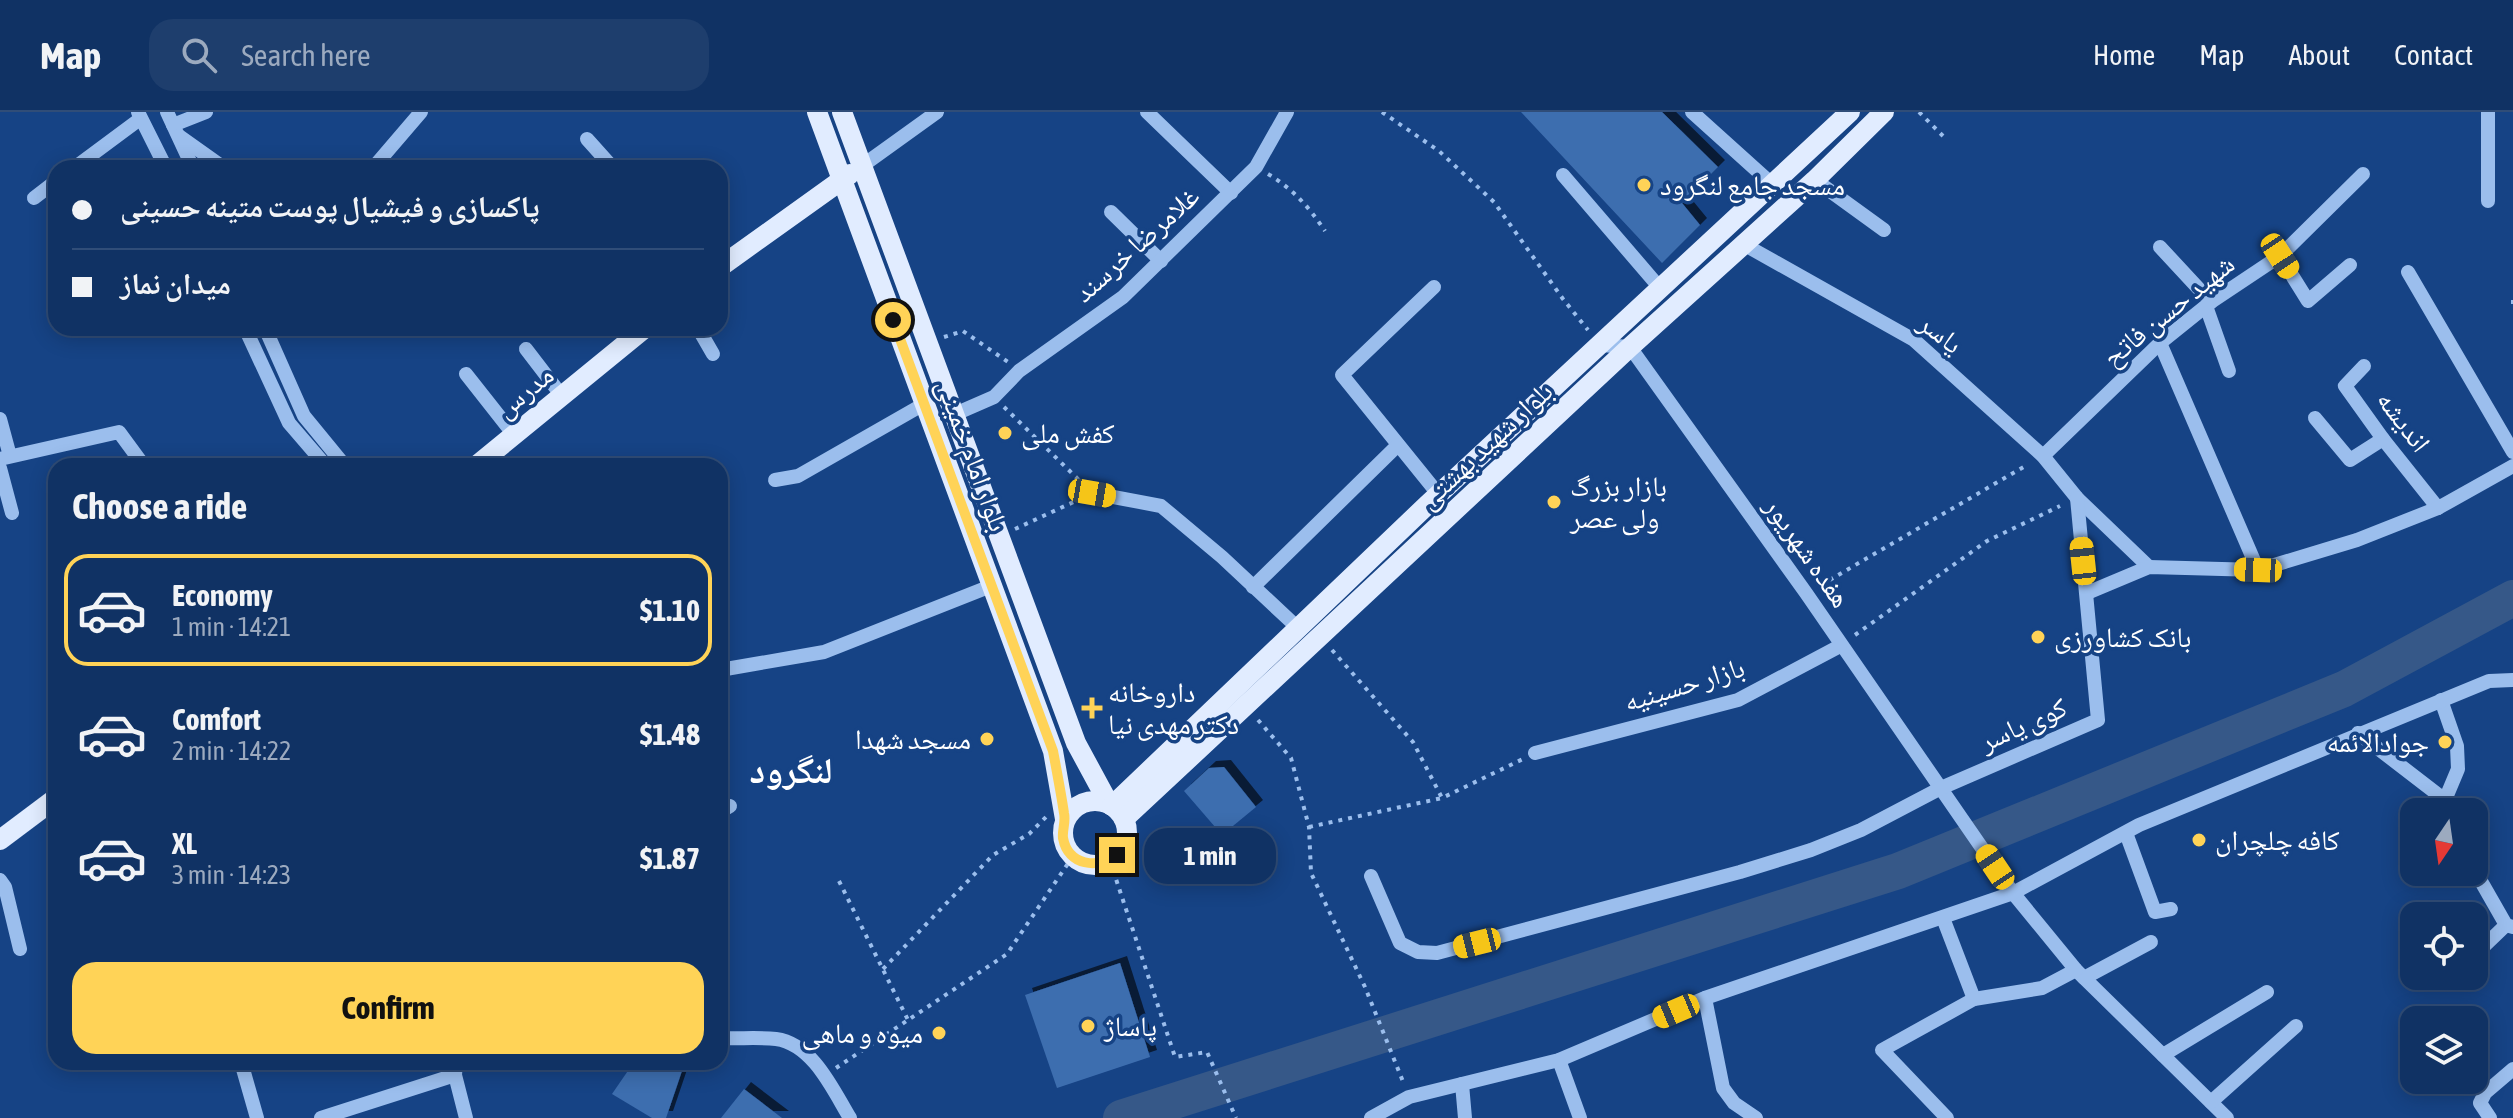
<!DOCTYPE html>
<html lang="en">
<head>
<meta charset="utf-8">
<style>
  :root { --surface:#103264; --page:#1e3e6d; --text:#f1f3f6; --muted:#9caabf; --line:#304d78; --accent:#ffd357 }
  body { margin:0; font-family:"Asap Condensed","Noto Naskh Arabic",sans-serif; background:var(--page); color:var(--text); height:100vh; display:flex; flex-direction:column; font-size:30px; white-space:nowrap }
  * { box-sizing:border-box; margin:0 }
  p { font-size:26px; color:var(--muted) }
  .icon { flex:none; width:44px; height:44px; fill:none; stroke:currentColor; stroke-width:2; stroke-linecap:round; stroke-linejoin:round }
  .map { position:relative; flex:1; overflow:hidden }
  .panel { position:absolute; left:48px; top:346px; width:680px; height:612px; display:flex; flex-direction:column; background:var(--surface); border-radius:24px; box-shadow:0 4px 20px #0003,0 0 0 2px var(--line) }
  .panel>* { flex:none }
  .banner { position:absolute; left:48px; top:48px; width:680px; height:176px; border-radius:24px; box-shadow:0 4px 20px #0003,0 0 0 2px var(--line); display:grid; align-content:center; height:176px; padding:0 24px; background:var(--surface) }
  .needle { width:52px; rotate:193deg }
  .buttons { position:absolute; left:2400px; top:686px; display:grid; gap:16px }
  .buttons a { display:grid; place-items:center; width:88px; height:88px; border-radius:16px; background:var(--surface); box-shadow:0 4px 20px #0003,0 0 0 2px var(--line); font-size:40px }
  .end { position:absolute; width:36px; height:36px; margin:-18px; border:10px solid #ffd357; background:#111; box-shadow:0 0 0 4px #111 }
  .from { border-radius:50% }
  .bubble { position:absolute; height:56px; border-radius:24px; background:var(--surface); box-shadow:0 4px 20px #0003,0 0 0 2px var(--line); font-size:26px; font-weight:700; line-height:56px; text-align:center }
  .car { position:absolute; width:24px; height:48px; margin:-24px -12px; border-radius:10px; box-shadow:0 0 6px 2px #0007; background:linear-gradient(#f5c518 24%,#345 0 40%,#f5c518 0 76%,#345 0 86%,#f5c518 0) }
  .banner b { display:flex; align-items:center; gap:28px; height:76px; font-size:30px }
  .banner b+b { border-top:2px solid var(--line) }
  .banner i { width:20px; height:20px; background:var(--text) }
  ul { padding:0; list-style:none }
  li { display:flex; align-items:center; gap:24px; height:112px; margin:0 16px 12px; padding:0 8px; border:4px solid transparent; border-radius:24px }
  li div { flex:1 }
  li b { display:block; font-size:30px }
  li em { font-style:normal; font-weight:700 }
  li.on { border-color:var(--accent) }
  li>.icon { width:72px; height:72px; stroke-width:1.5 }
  h2 { padding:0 24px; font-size:36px; line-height:96px }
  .primary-button { display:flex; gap:16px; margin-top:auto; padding:16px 24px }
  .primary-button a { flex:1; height:92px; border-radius:24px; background:var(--accent); color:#111; font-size:32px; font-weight:700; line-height:92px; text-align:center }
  header { display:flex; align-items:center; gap:48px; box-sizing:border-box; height:112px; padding:0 40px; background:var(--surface); border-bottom:2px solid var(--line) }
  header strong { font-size:38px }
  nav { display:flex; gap:44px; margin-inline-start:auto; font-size:28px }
  .search { width:560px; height:72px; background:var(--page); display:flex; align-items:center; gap:20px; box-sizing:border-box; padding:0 28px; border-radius:24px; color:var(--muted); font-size:30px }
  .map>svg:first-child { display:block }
</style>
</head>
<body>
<header>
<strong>Map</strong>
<div class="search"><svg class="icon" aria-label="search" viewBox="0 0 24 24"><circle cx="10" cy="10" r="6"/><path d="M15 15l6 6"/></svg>Search here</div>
<nav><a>Home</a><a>Map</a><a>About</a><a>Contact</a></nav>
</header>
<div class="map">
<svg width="2513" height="1006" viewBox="0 0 2513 1006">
  <defs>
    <filter id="shadow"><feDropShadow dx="7" dy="-7" stdDeviation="0" flood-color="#0009"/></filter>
  </defs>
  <rect width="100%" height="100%" fill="#164385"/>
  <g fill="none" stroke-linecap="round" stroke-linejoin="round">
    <polyline stroke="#365888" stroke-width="36" points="1121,1006 1898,759 2344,577 2513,486"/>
  </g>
  <g fill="#3e6eaf" filter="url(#shadow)">
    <polygon points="1521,0 1662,0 1718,55 1682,91 1700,113 1662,151"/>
    <polygon points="1224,655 1256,695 1222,723 1184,679 1209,656"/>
    <polygon points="1120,851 1150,945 1057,976 1025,883"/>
    <polygon points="634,950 685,950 666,1006 652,1006 612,982"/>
    <polygon points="744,977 782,1006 721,1006"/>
  </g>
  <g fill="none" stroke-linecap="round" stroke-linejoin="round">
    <g stroke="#9bbeed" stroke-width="4" stroke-dasharray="4 6" stroke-linecap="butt">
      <polyline points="1382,0 1439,39 1494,90 1563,187 1588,218"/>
      <polyline points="1919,0 1943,24"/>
      <path d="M1268,62C1293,77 1309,95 1325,119"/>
      <polyline points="2513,188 2513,194"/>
      <polyline points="944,225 963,219 1008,250"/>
      <polyline points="1004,295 1081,370"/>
      <polyline points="1015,417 1080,387"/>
      <polyline points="1821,473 2027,353"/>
      <polyline points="1855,523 1987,429 2060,394"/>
      <polyline points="1332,538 1413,630 1442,686 1523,647"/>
      <polyline points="1258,608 1291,646 1309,715 1311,761 1365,875 1404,972"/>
      <polyline points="1309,715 1442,686"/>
      <polyline points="1110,749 1175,945 1207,940 1236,1006"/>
      <polyline points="839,769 908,908"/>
      <polyline points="883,857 993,743 1029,722 1046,705"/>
      <polyline points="836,956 1007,842 1073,744"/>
    </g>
    <g stroke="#9bbeed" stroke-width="14">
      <polyline points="138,0 166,56"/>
      <polyline points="167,0 193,56"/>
      <polyline points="1147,0 1231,81"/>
      <polyline points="1692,0 1773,73"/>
      <polyline points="173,13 206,0"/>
      <polyline points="179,24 224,56"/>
      <polyline points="587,27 613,56"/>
      <polyline points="862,54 937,0"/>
      <polyline points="74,56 140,7"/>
      <polyline points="373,56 421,0"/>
      <polyline points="1563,63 1660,176"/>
      <polyline points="1815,68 1884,118"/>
      <polyline points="34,86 56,69"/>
      <polyline points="2488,89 2488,0"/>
      <polyline points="1111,100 1161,149"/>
      <polyline points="1745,133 1914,228 2043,344 2077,386 2149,455"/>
      <polyline points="2160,135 2211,190"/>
      <polyline points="2280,144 2308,189 2350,153"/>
      <polyline points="2408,160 2513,340"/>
      <polyline points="1434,175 1342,263 1439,383"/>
      <polyline points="2206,194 2229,259"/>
      <polyline points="245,216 289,311 326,354"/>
      <polyline points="265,216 304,304 345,354"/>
      <polyline points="698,216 713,242"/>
      <polyline points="2160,231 2258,458"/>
      <polyline points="1600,233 1630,235 1806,481 2013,781 2076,858 2227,1006"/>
      <polyline points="526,237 562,284"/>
      <polyline points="2364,254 2345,274 2383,327 2438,396"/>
      <polyline points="466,262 514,323"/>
      <polyline points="955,302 994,285 1019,259 1123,185 1256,55 1287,0"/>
      <polyline points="2315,306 2350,348 2383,327"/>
      <polyline points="0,307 10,344"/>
      <polyline points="2043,344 2160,231 2211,190 2280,144 2363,62"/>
      <polyline points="0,347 119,320 144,354"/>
      <polyline points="0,356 12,401"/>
      <polyline points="775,368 798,364 924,292"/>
      <polyline points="1092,381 1161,394 1222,445 1298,516"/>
      <polyline points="1253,475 1398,333"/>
      <polyline points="2087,481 2149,455 2258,458 2357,428 2438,396 2513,354"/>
      <polyline points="720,558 824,540 991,474"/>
      <polyline points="2441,588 2457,634 2458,657 2445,688"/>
      <polyline points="2358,621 2445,688 2450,700"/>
      <polyline points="1535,641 1738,588 1840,534"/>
      <polyline points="720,700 730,694"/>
      <polyline points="2126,721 2155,800 2171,797"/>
      <polyline points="2474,757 2506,813 2513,815"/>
      <polyline points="1371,764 1400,831 1418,840 1437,841 1740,760 1811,738 1861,718 1941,676 2098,608 2077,386"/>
      <polyline points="0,768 5,775 20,837"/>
      <polyline points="1943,806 1974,887"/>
      <polyline points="2481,837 2506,813"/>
      <polyline points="2084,866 2151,830"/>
      <polyline points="1705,886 1723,976 1734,991 1756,1006"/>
      <path d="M720,926C738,927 758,925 776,927C813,932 833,978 850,1006"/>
      <polyline points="2163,943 2267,880"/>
      <polyline points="1559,948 1580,1006"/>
      <polyline points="241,950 257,1006"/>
      <polyline points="456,950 455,963 466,1006"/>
      <polyline points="1462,972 1465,1006"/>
      <polyline points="2211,990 2296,914"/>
      <polyline points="321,1006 455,963"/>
      <polyline points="1371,1006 1409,985 1559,948 1705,886 2013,781 2139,713 2489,569 2513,568"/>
      <polyline points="1947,1006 1882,938 1974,887 2042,876 2076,858"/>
      <polyline points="2490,1006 2480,991 2485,981 2513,957"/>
    </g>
    <g stroke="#e1ecff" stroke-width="20">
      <polyline points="817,0 1053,639 1065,707"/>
      <polyline points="842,0 1076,631 1109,692"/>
      <polyline points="720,155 850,62"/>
      <polyline points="476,354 645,216"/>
      <circle cx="1095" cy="721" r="32"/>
      <polyline points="1112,694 1426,394 1850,0"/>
      <polyline points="1124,707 1630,235 1815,68 1884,0"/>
      <polyline points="0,728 56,686"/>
    </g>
  </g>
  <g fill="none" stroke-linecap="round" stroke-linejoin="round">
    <path stroke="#ffd357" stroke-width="10" d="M893,208L1053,639C1057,660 1061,681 1064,701C1066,710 1062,718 1063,726C1068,754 1098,757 1117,743"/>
  </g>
  <g fill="#ffd357" stroke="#164385" stroke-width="3">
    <circle cx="1644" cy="73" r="8"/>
    <circle cx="1005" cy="321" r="8"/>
    <circle cx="1554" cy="390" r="8"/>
    <circle cx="2038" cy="525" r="8"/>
    <path d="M1088 584h8v8h8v8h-8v8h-8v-8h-8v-8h8z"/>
    <circle cx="987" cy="627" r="8"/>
    <circle cx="2445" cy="630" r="8"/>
    <circle cx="2199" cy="728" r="8"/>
    <circle cx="1088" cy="914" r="8"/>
    <circle cx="939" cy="921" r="8"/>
  </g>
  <g text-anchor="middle" stroke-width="7" stroke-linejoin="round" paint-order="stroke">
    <g font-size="28" fill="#fff" stroke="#164385" text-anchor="start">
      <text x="1660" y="83">مسجد جامع لنگرود</text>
      <text x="1021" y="331">کفش ملی</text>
      <text x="1570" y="384">بازار بزرگ<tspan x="1570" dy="32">ولی عصر</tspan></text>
      <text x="2054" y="535">بانک کشاورزی</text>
      <text x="1108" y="590">داروخانه<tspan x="1108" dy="32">دکتر مهدی نیا</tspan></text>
      <text x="971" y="637" text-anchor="end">مسجد شهدا</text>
      <text x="2429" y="640" text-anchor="end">جوادالائمه</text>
      <text x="2215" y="738">کافه چلچران</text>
      <text x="1104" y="924">پاساژ</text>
      <text x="923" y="931" text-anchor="end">میوه و ماهی</text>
    </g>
    <g font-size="28" fill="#fff" stroke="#164385">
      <text transform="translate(1136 132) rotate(-42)" y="10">غلامرضا خرسند</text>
      <text transform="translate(2168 198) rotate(-39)" y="10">شهید حسن فاتح</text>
      <text transform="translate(1941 221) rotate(38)" y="10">یاسر</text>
      <text transform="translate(524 279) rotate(-39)" y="10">مدرس</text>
      <text transform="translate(2404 309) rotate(53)" y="10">اندیشه</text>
      <text transform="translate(1485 333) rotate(-43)" y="10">بلوار شهید بهشتی</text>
      <text transform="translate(973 343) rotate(70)" y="10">بلوار امام خمینی</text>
      <text transform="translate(1808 440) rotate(55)" y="10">هفده شهریور</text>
      <text transform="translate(1684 572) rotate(-17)" y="10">بازار حسینیه</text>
      <text transform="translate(2023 612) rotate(-24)" y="10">کوی یاسر</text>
    </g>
    <g font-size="36" font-weight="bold" fill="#fff" stroke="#164385">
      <text x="791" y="671">لنگرود</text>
    </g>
  </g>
</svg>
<div class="buttons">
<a><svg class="needle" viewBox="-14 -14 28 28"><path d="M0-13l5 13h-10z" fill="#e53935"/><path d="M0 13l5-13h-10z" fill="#9caabf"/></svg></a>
<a><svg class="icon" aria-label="locate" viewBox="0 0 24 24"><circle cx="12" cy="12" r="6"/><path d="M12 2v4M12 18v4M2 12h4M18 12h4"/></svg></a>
<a><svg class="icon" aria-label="layers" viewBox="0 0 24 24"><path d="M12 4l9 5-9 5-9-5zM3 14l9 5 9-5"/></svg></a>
</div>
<i class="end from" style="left:893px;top:208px"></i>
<i class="end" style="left:1117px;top:743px"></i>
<div class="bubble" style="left:1144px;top:716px;width:132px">1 min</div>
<i class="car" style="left:2280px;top:144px;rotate:147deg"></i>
<i class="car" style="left:1092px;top:381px;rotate:100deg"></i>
<i class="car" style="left:2083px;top:449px;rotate:354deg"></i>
<i class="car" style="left:2258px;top:458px;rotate:272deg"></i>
<i class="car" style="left:1995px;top:755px;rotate:326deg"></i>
<i class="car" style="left:1477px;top:831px;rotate:256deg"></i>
<i class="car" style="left:1676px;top:899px;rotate:247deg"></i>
<div class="banner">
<b><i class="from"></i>پاکسازی و فیشیال پوست متینه حسینی</b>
<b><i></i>میدان نماز</b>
</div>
<section class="panel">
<h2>Choose a ride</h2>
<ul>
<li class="on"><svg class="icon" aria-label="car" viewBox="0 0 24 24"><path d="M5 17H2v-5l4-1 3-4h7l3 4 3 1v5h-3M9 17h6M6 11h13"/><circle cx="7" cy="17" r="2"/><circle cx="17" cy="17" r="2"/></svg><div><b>Economy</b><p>1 min · 14:21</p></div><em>$1.10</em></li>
<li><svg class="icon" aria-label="car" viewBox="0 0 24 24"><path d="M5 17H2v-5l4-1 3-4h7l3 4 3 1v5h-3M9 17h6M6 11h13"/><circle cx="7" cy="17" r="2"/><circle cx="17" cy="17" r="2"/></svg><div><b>Comfort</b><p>2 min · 14:22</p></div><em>$1.48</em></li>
<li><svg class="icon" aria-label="car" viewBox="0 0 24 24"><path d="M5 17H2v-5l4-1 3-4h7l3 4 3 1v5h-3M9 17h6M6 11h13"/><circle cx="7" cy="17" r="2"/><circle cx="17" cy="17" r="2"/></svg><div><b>XL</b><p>3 min · 14:23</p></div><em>$1.87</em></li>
</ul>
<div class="primary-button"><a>Confirm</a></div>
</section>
</div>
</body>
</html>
